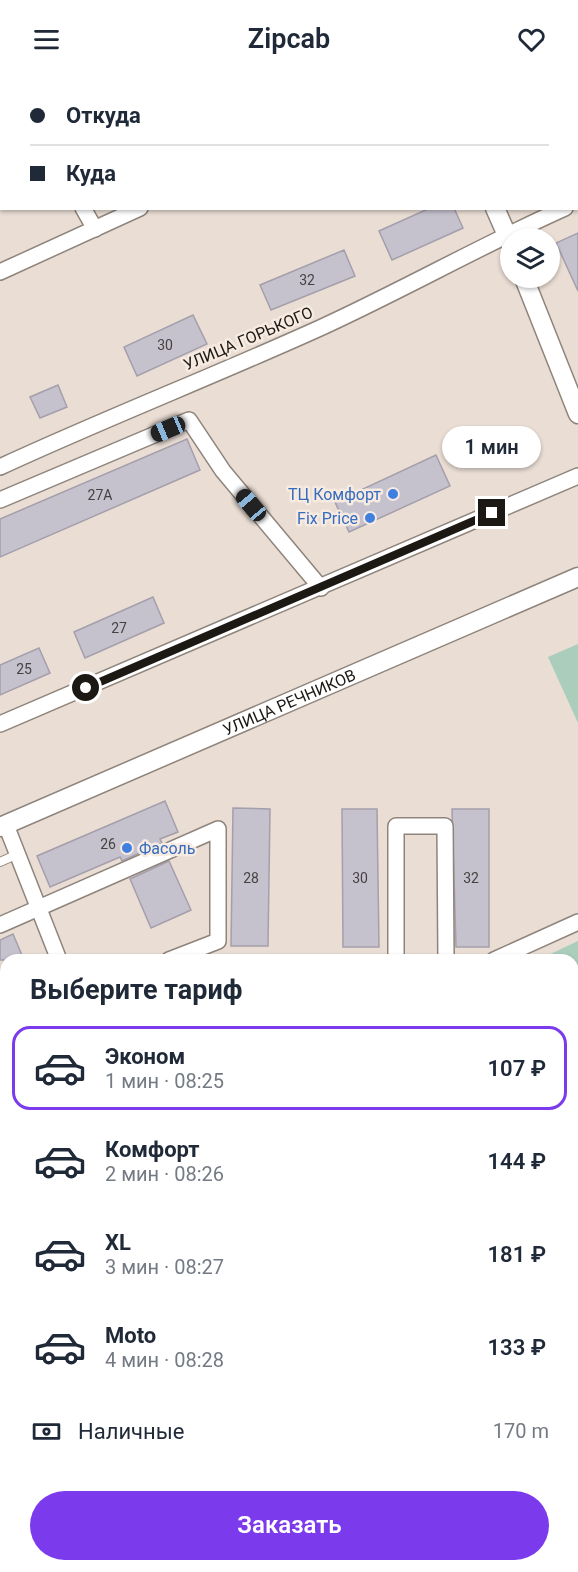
<!DOCTYPE html>
<html lang="ru">
<head>
<meta charset="utf-8">
<style>
  :root { --surface:#fff; --page:#f6f6f7; --text:#1f2937; --muted:#747a83; --line:#e0e1e3; --accent:#7c3aed }
  body { margin:0; font-family:Roboto,sans-serif; background:var(--page); color:var(--text); height:100vh; display:flex; flex-direction:column; font-size:22px; white-space:nowrap }
  * { box-sizing:border-box; margin:0 }
  p { font-size:20px; color:var(--muted) }
  .icon { flex:none; width:33px; height:33px; fill:none; stroke:currentColor; stroke-width:2; stroke-linecap:round; stroke-linejoin:round }
  .map { position:relative; flex:1; overflow:hidden }
  .drawer { position:absolute; left:0px; top:876px; width:579px; height:618px; display:flex; flex-direction:column; background:var(--surface); border-radius:18px 18px 0 0; box-shadow:0 2px 4px #0004 }
  .drawer>* { flex:none }
  .guide { position:absolute; left:0px; top:0px; width:579px; height:132px; box-shadow:0 2px 4px #0004; display:grid; align-content:center; height:132px; padding:0 30px; background:var(--surface) }
  .buttons { position:absolute; left:500px; top:150px; display:grid; gap:12px }
  .buttons a { display:grid; place-items:center; width:60px; height:60px; border-radius:50%; background:var(--surface); box-shadow:0 2px 4px #0004; font-size:30px }
  .end { position:absolute; width:27px; height:27px; margin:-14px; border:8px solid #1c1814; background:#fff; box-shadow:0 0 0 3px #fff }
  .from { border-radius:50% }
  .bubble { position:absolute; height:42px; border-radius:21px; background:var(--surface); box-shadow:0 2px 4px #0004; font-size:20px; font-weight:600; line-height:42px; text-align:center }
  .car { position:absolute; width:18px; height:36px; margin:-18px -9px; border-radius:8px; box-shadow:0 0 4px 2px #0007; background:linear-gradient(#222 24%,#8ab4d8 0 40%,#222 0 76%,#8ab4d8 0 86%,#222 0) }
  .guide b { display:flex; align-items:center; gap:21px; height:57px; font-size:22px }
  .guide b+b { border-top:2px solid var(--line) }
  .guide i { width:15px; height:15px; background:var(--text) }
  ul { padding:0; list-style:none }
  li { display:flex; align-items:center; gap:18px; height:84px; margin:0 12px 9px; padding:0 18px; border:3px solid transparent; border-radius:18px }
  li div { flex:1 }
  li b { display:block; font-size:22px }
  li em { font-style:normal; font-weight:600 }
  li.on { border-color:var(--accent) }
  li>.icon { width:54px; height:54px; stroke-width:1.5 }
  h2 { padding:0 30px; font-size:27px; line-height:72px }
  .pay { display:flex; align-items:center; gap:15px; height:66px; padding:0 30px; font-size:22px }
  .pay p { margin-inline-start:auto }
  .button { display:flex; gap:12px; margin-top:auto; padding:12px 30px }
  .button a { flex:1; height:69px; border-radius:36px; background:var(--accent); color:#fff; font-size:24px; font-weight:600; line-height:69px; text-align:center }
  header { display:flex; justify-content:space-between; align-items:center; height:78px; padding:0 30px; background:var(--surface); font-size:27px; font-weight:600 }
  .map>svg:first-child { display:block }
</style>
</head>
<body>
<header><svg class="icon" aria-label="menu" viewBox="0 0 24 24"><path d="M4 6h16M4 12h16M4 18h16"/></svg>Zipcab<svg class="icon" aria-label="heart" viewBox="0 0 24 24"><path d="M12 20l-8-8c-3-5 5-10 8-4 3-6 11-1 8 4z"/></svg></header>
<div class="map">
<svg width="578" height="1494" viewBox="0 0 578 1494">
  <rect width="100%" height="100%" fill="#e9ddd4"/>
  <g fill="#abcdbc">
    <polygon points="578,566 578,645 548,579"/>
    <polygon points="578,863 578,955 573,957 573,882 538,882"/>
  </g>
  <g fill="#6da6b5">
    <polygon points="578,1098 578,1465 573,1468 573,1101"/>
    <polygon points="6,1458 6,1488 541,1488 531,1494 0,1494 0,1461"/>
  </g>
  <g fill="#c5c1cd" stroke="#a49fab" stroke-width="1.5">
    <polygon points="430,130 454,130 463,150 392,182 379,153"/>
    <polygon points="578,155 578,213 556,165"/>
    <polygon points="344,172 355,198 271,232 260,207"/>
    <polygon points="193,237 207,266 137,298 124,269"/>
    <polygon points="58,307 67,329 40,340 30,319"/>
    <polygon points="187,361 200,392 0,479 0,441"/>
    <polygon points="436,377 450,408 349,454 335,424"/>
    <polygon points="153,519 164,545 85,580 74,554"/>
    <polygon points="39,570 50,595 0,617 0,587"/>
    <polygon points="165,723 178,754 160,761 162,765 122,783 120,779 50,809 37,778"/>
    <polygon points="233,730 270,731 268,868 231,868"/>
    <polygon points="342,731 377,731 379,869 343,869"/>
    <polygon points="452,731 489,731 489,869 456,869"/>
    <polygon points="169,783 191,832 151,850 130,801"/>
    <polygon points="13,856 24,882 0,882 0,862"/>
  </g>
  <g fill="none" stroke-linecap="round" stroke-linejoin="round">
    <defs>
      <polyline id="service" points="0,784 18,776"/>
      <g id="minor">
        <polyline points="31,0 31,2"/>
        <polyline points="424,2 427,0"/>
        <polyline points="83,130 95,151"/>
        <polyline points="0,194 140,130"/>
        <path d="M0,389C106,340 214,298 320,250C403,212 482,167 565,130"/>
        <polyline points="0,422 189,342 223,393 321,510"/>
        <polyline points="0,646 578,398"/>
        <polyline points="6,747 59,882"/>
        <polyline points="0,847 218,751 218,863 169,882"/>
        <polyline points="396,882 396,748 445,748 446,882"/>
        <polyline points="494,882 578,844"/>
        <polyline points="0,1268 6,1265"/>
      </g>
      <g id="tertiary">
        <polyline points="436,0 436,2"/>
        <polyline points="495,130 510,164"/>
        <polyline points="524,200 578,336"/>
        <path id="s1" d="M0,749L578,499"/>
      </g>
    </defs>
    <use href="#service" stroke="#8e847b" stroke-width="10"/>
    <use href="#minor" stroke="#8e847b" stroke-width="18"/>
    <use href="#tertiary" stroke="#8e847b" stroke-width="21"/>
    <use href="#service" stroke="#fff" stroke-width="8"/>
    <use href="#minor" stroke="#fff" stroke-width="15"/>
    <use href="#tertiary" stroke="#fff" stroke-width="18"/>
  </g>
  <g fill="none" stroke-linecap="round" stroke-linejoin="round">
    <polyline stroke="#1c1814" stroke-width="8" points="86,610 492,435"/>
  </g>
  <g fill="#3f7fe0" stroke="#f6eae1" stroke-width="2">
    <circle cx="393" cy="416" r="6"/>
    <circle cx="370" cy="440" r="6"/>
    <circle cx="127" cy="770" r="6"/>
  </g>
  <g text-anchor="middle" stroke-width="5" stroke-linejoin="round" paint-order="stroke">
    <g font-size="14" fill="#464242">
      <text x="307" y="207">32</text>
      <text x="165" y="272">30</text>
      <text x="100" y="422">27А</text>
      <text x="119" y="555">27</text>
      <text x="24" y="596">25</text>
      <text x="108" y="771">26</text>
      <text x="251" y="805">28</text>
      <text x="360" y="805">30</text>
      <text x="471" y="805">32</text>
    </g>
    <g font-size="16" fill="#1c1814" stroke="#f6eae1">
      <text transform="translate(248 260) rotate(-23)" y="6">УЛИЦА ГОРЬКОГО</text>
      <text dy="6" stroke="none"><textPath href="#s1" startOffset="315">УЛИЦА РЕЧНИКОВ</textPath></text>
    </g>
    <g font-size="16" fill="#366cbe" stroke="#f6eae1" text-anchor="end">
      <text x="381" y="422">ТЦ Комфорт</text>
      <text x="358" y="446">Fix Price</text>
      <text x="139" y="776" text-anchor="start">Фасоль</text>
    </g>
  </g>
</svg>
<div class="buttons">
<a><svg class="icon" aria-label="layers" viewBox="0 0 24 24"><path d="M12 4l9 5-9 5-9-5zM3 14l9 5 9-5"/></svg></a>
</div>
<i class="end from" style="left:86px;top:610px"></i>
<i class="end" style="left:492px;top:435px"></i>
<div class="bubble" style="left:442px;top:348px;width:99px">1 мин</div>
<i class="car" style="left:168px;top:351px;rotate:247deg"></i>
<i class="car" style="left:251px;top:427px;rotate:320deg"></i>
<div class="guide">
<b><i class="from"></i>Откуда</b>
<b><i></i>Куда</b>
</div>
<section class="drawer">
<h2>Выберите тариф</h2>
<ul>
<li class="on"><svg class="icon" aria-label="car" viewBox="0 0 24 24"><path d="M5 17H2v-5l4-1 3-4h7l3 4 3 1v5h-3M9 17h6M6 11h13"/><circle cx="7" cy="17" r="2"/><circle cx="17" cy="17" r="2"/></svg><div><b>Эконом</b><p>1 мин · 08:25</p></div><em>107 ₽</em></li>
<li><svg class="icon" aria-label="car" viewBox="0 0 24 24"><path d="M5 17H2v-5l4-1 3-4h7l3 4 3 1v5h-3M9 17h6M6 11h13"/><circle cx="7" cy="17" r="2"/><circle cx="17" cy="17" r="2"/></svg><div><b>Комфорт</b><p>2 мин · 08:26</p></div><em>144 ₽</em></li>
<li><svg class="icon" aria-label="car" viewBox="0 0 24 24"><path d="M5 17H2v-5l4-1 3-4h7l3 4 3 1v5h-3M9 17h6M6 11h13"/><circle cx="7" cy="17" r="2"/><circle cx="17" cy="17" r="2"/></svg><div><b>XL</b><p>3 мин · 08:27</p></div><em>181 ₽</em></li>
<li><svg class="icon" aria-label="car" viewBox="0 0 24 24"><path d="M5 17H2v-5l4-1 3-4h7l3 4 3 1v5h-3M9 17h6M6 11h13"/><circle cx="7" cy="17" r="2"/><circle cx="17" cy="17" r="2"/></svg><div><b>Moto</b><p>4 мин · 08:28</p></div><em>133 ₽</em></li>
</ul>
<div class="pay"><svg class="icon" aria-label="cash" viewBox="0 0 24 24"><path d="M3 7h18v10H3z"/><circle cx="12" cy="12" r="2"/></svg>Наличные<p>170 m</p></div>
<div class="button"><a>Заказать</a></div>
</section>
</div>
</body>
</html>
